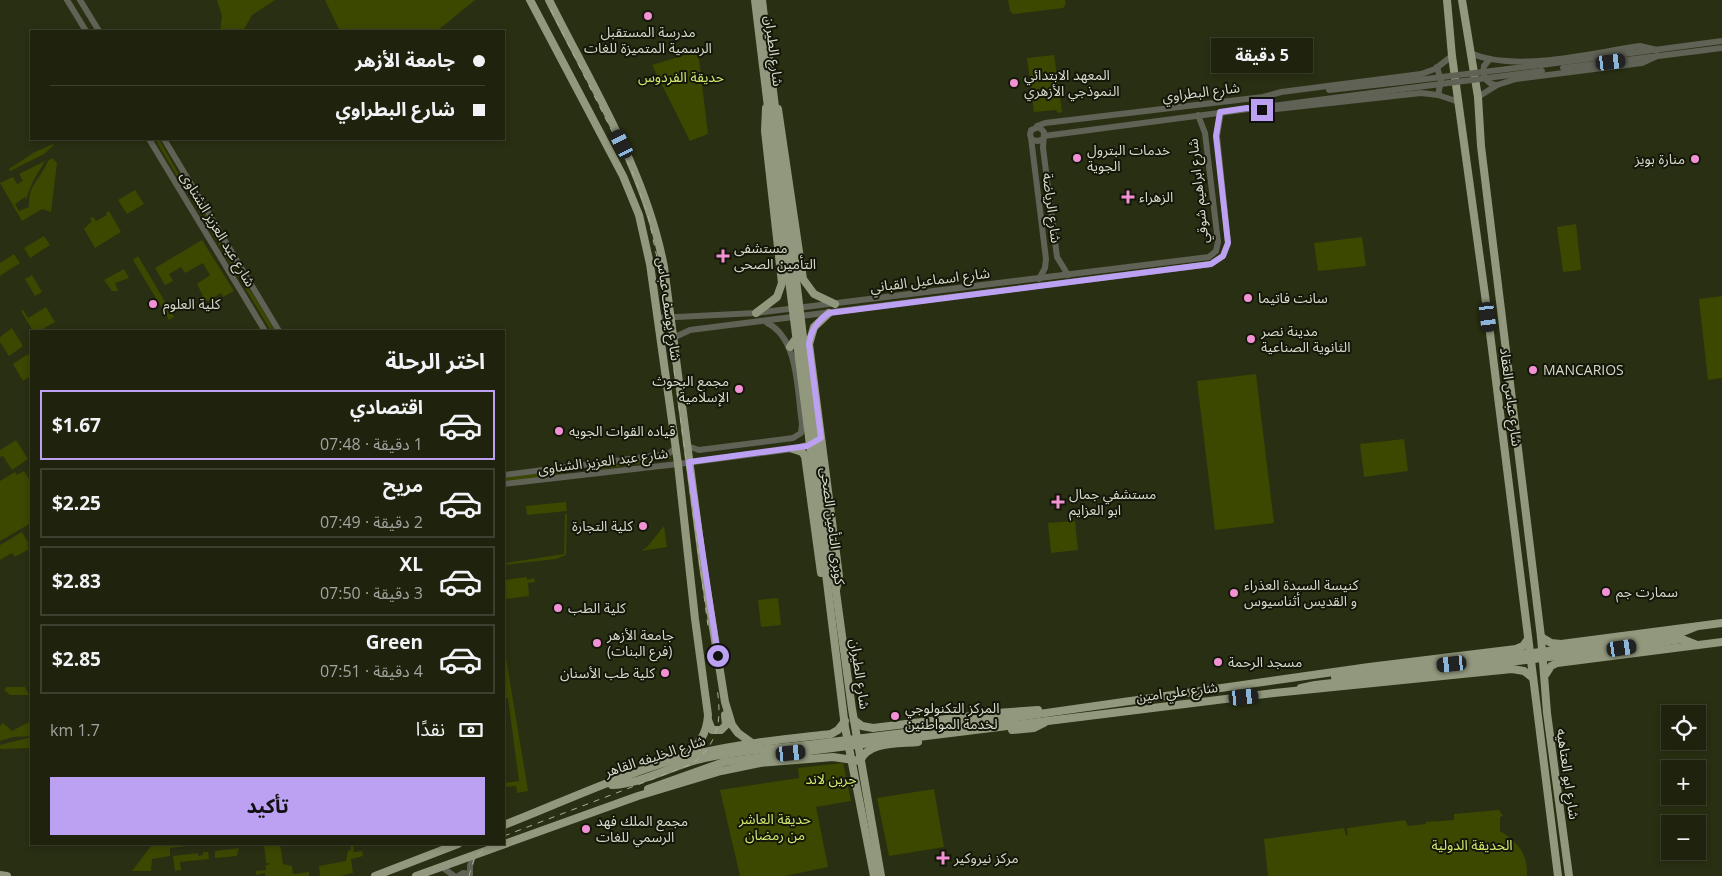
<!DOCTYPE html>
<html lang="ar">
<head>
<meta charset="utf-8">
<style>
  :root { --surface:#1f230e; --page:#272b17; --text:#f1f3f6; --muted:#a1a49e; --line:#3c402e; --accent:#bca0f2 }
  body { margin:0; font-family:"Open Sans","Noto Sans Arabic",sans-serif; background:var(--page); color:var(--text); direction:rtl; height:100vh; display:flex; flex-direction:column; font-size:19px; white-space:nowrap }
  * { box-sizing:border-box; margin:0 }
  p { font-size:16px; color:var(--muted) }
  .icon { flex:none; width:28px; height:28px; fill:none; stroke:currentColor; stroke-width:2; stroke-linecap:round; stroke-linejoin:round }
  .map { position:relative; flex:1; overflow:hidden; direction:ltr }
  .side { position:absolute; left:30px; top:330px; width:475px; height:515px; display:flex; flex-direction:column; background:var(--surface); border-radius:0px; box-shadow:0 2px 8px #0003,0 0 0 1px var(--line); direction:rtl }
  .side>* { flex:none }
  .guide { position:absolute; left:30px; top:30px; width:475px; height:110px; border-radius:0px; box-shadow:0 2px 8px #0003,0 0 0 1px var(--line); direction:rtl; display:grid; align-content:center; height:110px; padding:0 20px; background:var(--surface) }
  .tools { position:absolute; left:1661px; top:705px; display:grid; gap:10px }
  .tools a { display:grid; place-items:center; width:45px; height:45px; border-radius:0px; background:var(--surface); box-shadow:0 2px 8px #0003,0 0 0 1px var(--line); font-size:25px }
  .end { position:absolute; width:22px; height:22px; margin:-11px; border:6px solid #bca0f2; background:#111; box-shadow:0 0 0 2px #111 }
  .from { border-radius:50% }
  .bubble { position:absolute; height:35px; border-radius:0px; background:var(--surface); box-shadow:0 2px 8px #0003,0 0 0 1px var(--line); font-size:16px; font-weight:700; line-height:35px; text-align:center; direction:rtl }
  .car { position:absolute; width:15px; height:30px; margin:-15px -8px; border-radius:6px; box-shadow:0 0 4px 1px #0007; background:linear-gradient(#222 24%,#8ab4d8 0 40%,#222 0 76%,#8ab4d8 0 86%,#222 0) }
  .guide b { display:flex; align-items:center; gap:18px; height:48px; font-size:19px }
  .guide b+b { border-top:1px solid var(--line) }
  .guide i { width:12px; height:12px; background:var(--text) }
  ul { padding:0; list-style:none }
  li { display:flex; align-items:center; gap:15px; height:70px; margin:0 10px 8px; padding:0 10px; border:2px solid var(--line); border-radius:0px }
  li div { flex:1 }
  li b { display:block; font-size:19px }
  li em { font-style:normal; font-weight:700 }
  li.current { border-color:var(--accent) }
  li>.icon { width:45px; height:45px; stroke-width:1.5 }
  h2 { padding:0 20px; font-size:22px; line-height:60px }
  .pay { display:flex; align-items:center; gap:12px; height:55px; padding:0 20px; font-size:19px }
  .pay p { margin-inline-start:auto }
  .cta { display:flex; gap:10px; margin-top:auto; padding:10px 20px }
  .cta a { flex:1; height:58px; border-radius:0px; background:var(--accent); color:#111; font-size:20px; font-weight:700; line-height:58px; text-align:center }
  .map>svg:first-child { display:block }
</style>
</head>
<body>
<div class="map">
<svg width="1722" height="876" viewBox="0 0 1722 876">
  <rect width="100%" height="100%" fill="#292f12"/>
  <g fill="#3c4700">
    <polygon points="217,0 275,0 252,15 243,31 220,31 222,16"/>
    <polygon points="325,0 475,0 437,31 340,31"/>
    <polygon points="1008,0 1065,0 1066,4 1063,8 1013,14 1010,11"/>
    <polygon points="698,51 708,134 690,141 652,65"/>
    <polygon points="1054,55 1062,112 1058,113 1056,110 1034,112 1027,58"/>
    <polygon points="155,139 159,139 188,191 185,190"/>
    <polygon points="53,144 54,145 44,154 10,171 9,169 33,153"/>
    <path d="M52,158L57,163L51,212L42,209L22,221L0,183L13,177L17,184L23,181L19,174L45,161L33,181L26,199L25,197L15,204L19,211L29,207C29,186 35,185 45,167C48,162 47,161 52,158Z"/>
    <polygon points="135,190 144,204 127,214 118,200"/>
    <polygon points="193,198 195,198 275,331 271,331 192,200"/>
    <polygon points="109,211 121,232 95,248 84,229 92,221 90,218 93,217 96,221 107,215 106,213"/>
    <polygon points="1576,224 1581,270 1563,272 1557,227"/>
    <polygon points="44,236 50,245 30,258 24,248"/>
    <polygon points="1362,237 1366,266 1318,271 1314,243"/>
    <polygon points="202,240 234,291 223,297 221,293 208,301 205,300 197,284 210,275 203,263 185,273 181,267 169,274 173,281 165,285 155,268"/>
    <polygon points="14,254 20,263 0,276 0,263"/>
    <polygon points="138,256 174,317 169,320 133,260"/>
    <polygon points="124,269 129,278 115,283 118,291 112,291 104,280"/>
    <polygon points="32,275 42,292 35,296 25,279"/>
    <polygon points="1722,296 1722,378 1708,380 1699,299"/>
    <polygon points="46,307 55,322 39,331 33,331 21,311 23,310 28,318"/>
    <polygon points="12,328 23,346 9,356 0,342 0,337"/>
    <polygon points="28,354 31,360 31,376 23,381 13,364"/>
    <polygon points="1256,374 1274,523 1215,530 1197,381"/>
    <polygon points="1404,439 1408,471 1364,477 1360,444"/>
    <polygon points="16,440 28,459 12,470 3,456 0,457 0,450"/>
    <polygon points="670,455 671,459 597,470 596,466"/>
    <polygon points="24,471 31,482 31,523 0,541 0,481 15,472 17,475"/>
    <polygon points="562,471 563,474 504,481 504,478"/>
    <polygon points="566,502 567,511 527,515 526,506"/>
    <polygon points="565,514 567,514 566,555 556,559 504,565 505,563 564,554"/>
    <polygon points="1075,521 1078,550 1051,553 1048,523"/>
    <polygon points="664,526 667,547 641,551 647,547"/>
    <polygon points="22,532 29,544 27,545 29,549 15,557 12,553 0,560 0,545"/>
    <polygon points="527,577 527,580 534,578 535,582 528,583 529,596 505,599 504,580"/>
    <polygon points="778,598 781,625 761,627 758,600"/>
    <polygon points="504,646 528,791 517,793 516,786 504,787 504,783 519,781 508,698 504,698"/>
    <polygon points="7,687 25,687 29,695 10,695 4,690"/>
    <polygon points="31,721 31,736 13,737 0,741 0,726 3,723 12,731"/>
    <polygon points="31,737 31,748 0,749 0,745"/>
    <polygon points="843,763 851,801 816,807 828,867 785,876 740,876 720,790 799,778 798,768"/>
    <polygon points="934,789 944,847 889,856 877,798"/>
    <path d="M1499,810L1503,816L1500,817V831C1518,842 1528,854 1527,876H1268L1264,839L1344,828L1346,836L1348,835L1347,828L1405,820L1408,826L1426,824V822L1454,820V814Z"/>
    <polygon points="161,844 203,844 170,848 170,856 152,859 151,871 132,871 151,846"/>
    <polygon points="264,844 280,844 283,864 292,866 293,874 309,872 309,876 265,876 265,873 256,875 256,871 266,870 266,865 271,864 266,863"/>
    <polygon points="350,844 353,844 354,852 362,851 363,856 351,859 353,873 341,876 318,876 320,875 319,866 346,861 348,851 351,850"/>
    <polygon points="239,848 237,856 215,858 215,851"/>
    <polygon points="203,852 208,852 209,859 180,862 181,870 175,871 173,856 198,853 198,856 203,855"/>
  </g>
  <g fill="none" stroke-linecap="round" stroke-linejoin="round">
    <g stroke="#5f6255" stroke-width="6">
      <polyline points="67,0 86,31"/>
      <polyline points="80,0 99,31"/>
      <path d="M1470,53C1516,73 1590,53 1640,46L1657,50"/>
      <path d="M1489,60L1484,66C1482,76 1486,84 1497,85"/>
      <polyline points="1541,65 1722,41"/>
      <polyline points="1437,67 1441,81 1438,95"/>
      <polyline points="1563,68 1722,48"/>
      <polyline points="1329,90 1401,82"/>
      <polyline points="1478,97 1497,85 1516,79 1642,63 1657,56"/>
      <polyline points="1258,111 1421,93 1438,95 1459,102"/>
      <polyline points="1037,126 1045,123 1263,97 1281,92 1421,74 1435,69 1452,56"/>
      <polyline points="1044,136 1402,89"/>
      <polyline points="1031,138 1046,259 1045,268 1039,279"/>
      <polyline points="149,139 265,331"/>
      <polyline points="164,139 279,331"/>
      <polyline points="1043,139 1038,141 1032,140 1030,135 1031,130 1039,127 1044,132 1043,148 1057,257 1068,275"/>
      <polyline points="657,318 756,313 1209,257 1216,251 1218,242 1205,133 1198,115"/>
      <polyline points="673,338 690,330 1211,264 1223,256 1228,243 1217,136 1221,112"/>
      <path d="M687,446L699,450L793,438L801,433L802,424C797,392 799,338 767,323"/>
      <polyline points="504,475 668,454 676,448"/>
      <polyline points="504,484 678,464 793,449 814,443"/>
      <polyline points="442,867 454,876"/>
      <polyline points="458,876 463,873 469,874"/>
      <polyline points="470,876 470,866 473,856"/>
    </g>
    <g stroke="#92987d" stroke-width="8">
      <path d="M530,0L623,176L639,215L650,264L678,464L695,619L708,715C707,735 698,746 683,757"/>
      <path d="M549,0C592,86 646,172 664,267L703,566L725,702L732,725L738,733L752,743"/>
      <polyline points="755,0 787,264"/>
      <polyline points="762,0 794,263"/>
      <polyline points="1447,0 1452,56 1488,317 1558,876"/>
      <polyline points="1462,0 1478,97 1481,146 1541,637 1547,713 1569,876"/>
      <polyline points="778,109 803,279 814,294 835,304"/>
      <polyline points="756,313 777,297 782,283 765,131 766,108"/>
      <polyline points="829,313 814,327 809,344 839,576 836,590"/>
      <polyline points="790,347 794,341 802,339"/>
      <polyline points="793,449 802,452 805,456 821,573"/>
      <polyline points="818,460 852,709 881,876"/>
      <polyline points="812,461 845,727 874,876"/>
      <polyline points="1541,637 1551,643 1561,644 1722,623"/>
      <polyline points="1621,642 1680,633 1695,627"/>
      <polyline points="1622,648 1682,639 1697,645"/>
      <polyline points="1546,674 1551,666 1557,663 1722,642"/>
      <polyline points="1335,677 1437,665"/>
      <polyline points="1301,688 1315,685 1438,671"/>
      <polyline points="708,720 712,730 721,730 726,725 725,715"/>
      <polyline points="854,720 862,726 873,728 996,713 1038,710"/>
      <polyline points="1012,730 1034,728 1044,723"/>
      <polyline points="912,732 1369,667 1516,649 1523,646 1528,639"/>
      <polyline points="910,738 1274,693 1512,669 1524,671 1533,678"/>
      <path d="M860,761C868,741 899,744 918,742"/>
      <path d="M612,785C636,785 671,767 697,760C733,751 770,749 807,745"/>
      <polyline points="648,789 724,762 809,751"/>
      <path d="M504,825C568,800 632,769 700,753C743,743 787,739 831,734L838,730L845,721"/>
      <polyline points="0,875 7,876"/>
      <polyline points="375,876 458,844"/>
      <polyline points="416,876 638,796 721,771 760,763 833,757 860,761"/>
    </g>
    <g stroke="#aaaf9b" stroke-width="1" stroke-dasharray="6 6" stroke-linecap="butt">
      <polyline points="551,10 632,171 648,215 663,286 708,626"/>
      <path d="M504,836L692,764C719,743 722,720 717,688"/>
      <polyline points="469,876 474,859 489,844"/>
    </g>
    <g stroke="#5f6255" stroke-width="6">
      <polyline points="1401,82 1541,65"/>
      <polyline points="1402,89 1542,71"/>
    </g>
    <g stroke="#92987d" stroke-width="8">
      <polyline points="794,263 818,460"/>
      <polyline points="787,264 812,461"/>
      <polyline points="1437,665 1621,642"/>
      <polyline points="1438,671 1622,648"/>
      <polyline points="807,745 912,732"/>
      <polyline points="809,751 910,738"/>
    </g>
  </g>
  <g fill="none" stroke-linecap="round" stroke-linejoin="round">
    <path stroke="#bca0f2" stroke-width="6" d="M718,656L689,462L807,446L821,438L809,344C811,330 817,321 829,313L1211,264L1223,256L1228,243L1216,136L1220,112L1247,108L1262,110"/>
  </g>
  <g fill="#f391d5" stroke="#131609" stroke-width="2">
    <circle cx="648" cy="16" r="5"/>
    <circle cx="1014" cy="83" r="5"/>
    <circle cx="1077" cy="158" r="5"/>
    <circle cx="1695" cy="159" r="5"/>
    <path d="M1125.5 189.5h5v5h5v5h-5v5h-5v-5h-5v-5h5z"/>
    <path d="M720.5 248.5h5v5h5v5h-5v5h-5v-5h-5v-5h5z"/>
    <circle cx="1248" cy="298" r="5"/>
    <circle cx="153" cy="304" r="5"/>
    <circle cx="1251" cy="339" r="5"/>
    <circle cx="1533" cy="370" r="5"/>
    <circle cx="739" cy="389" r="5"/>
    <circle cx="559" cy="431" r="5"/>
    <path d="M1055.5 494.5h5v5h5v5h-5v5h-5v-5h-5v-5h5z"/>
    <circle cx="643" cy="526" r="5"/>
    <circle cx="1606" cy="592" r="5"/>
    <circle cx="1234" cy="593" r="5"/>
    <circle cx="558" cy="608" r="5"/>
    <circle cx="597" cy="643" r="5"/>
    <circle cx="1218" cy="662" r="5"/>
    <circle cx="665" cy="673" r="5"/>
    <circle cx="895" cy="716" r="5"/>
    <circle cx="586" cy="829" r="5"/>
    <path d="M940.5 850.5h5v5h5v5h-5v5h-5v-5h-5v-5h5z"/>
  </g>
  <g text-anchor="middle" stroke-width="4" stroke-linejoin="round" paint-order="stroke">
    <g font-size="14" fill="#d6dac9" stroke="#131609" text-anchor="start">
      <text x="648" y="37" text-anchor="middle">مدرسة المستقبل<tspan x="648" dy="16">الرسمية المتميزة للغات</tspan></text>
      <text x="1024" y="80">المعهد الابتدائي<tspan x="1024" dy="16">النموذجي الأزهري</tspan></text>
      <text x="1087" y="155">خدمات البترول<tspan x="1087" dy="16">الجوية</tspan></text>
      <text x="1685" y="164" text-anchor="end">منارة بويز</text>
      <text x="1139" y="202">الزهراء</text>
      <text x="734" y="253">مستشفى<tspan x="734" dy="16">التأمين الصحى</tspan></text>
      <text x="1258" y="303">سانت فاتيما</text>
      <text x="163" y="309">كلية العلوم</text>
      <text x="1261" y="336">مدينة نصر<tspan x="1261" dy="16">الثانوية الصناعية</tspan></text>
      <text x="1543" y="375">MANCARIOS</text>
      <text x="729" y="386" text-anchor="end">مجمع البحوث<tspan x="729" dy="16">الإسلامية</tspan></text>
      <text x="569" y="436">قياده القوات الجويه</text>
      <text x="1069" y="499">مستشفي جمال<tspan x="1069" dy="16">ابو العزايم</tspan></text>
      <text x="633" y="531" text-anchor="end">كلية التجارة</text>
      <text x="1244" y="590">كنيسة السيدة العذراء<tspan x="1244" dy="16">و القديس أثناسيوس</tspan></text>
      <text x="1616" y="597">سمارت جم</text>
      <text x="568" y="613">كلية الطب</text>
      <text x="607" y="640">جامعة الأزهر<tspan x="607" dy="16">(فرع البنات)</tspan></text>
      <text x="1228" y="667">مسجد الرحمة</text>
      <text x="655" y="678" text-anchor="end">كلية طب الأسنان</text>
      <text x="905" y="713">المركز التكنولوجي<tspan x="905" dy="16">لخدمة المواطنين</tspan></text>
      <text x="596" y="826">مجمع الملك فهد<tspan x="596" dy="16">الرسمي للغات</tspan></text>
      <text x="954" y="863">مركز نيروكير</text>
    </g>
    <g font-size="14" fill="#d6dac9" stroke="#131609">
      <text transform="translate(774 51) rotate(83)" y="5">شارع الطيران</text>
      <text transform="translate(1201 92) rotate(-7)" y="5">شارع البطراوي</text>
      <text transform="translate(1198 191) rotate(-96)" y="5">شارع ابراهيم شوقي</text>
      <text transform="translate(1052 208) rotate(83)" y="5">شارع الرياضة</text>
      <text transform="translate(218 229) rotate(59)" y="5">شارع عبد العزيز الشناوى</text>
      <text transform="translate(930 280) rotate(-7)" y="5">شارع اسماعيل القباني</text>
      <text transform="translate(669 309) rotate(82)" y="5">شارع يوسف عباس</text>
      <text transform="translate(1511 397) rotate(83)" y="5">شارع عباس العقاد</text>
      <text transform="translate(603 461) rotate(-7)" y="5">شارع عبد العزيز الشناوى</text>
      <text transform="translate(833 526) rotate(83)" y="5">كوبرى التأمين الصحى</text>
      <text transform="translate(860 674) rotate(82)" y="5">شارع الطيران</text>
      <text transform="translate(1177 692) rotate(-7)" y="5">شارع علي امين</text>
      <text transform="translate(655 756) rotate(-18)" y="5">شارع الخليفه القاهر</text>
      <text transform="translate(1568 774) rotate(82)" y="5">شارع ابو العتاهيه</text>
    </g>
    <g font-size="14" fill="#d1e96f" stroke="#131609">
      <text x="681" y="82">حديقة الفردوس</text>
      <text x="831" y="784">جرين لاند</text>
      <text x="775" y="824">حديقة العاشر<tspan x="775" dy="16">من رمضان</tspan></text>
      <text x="1472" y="850">الحديقة الدولية</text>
    </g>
  </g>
</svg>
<div class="tools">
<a><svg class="icon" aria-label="locate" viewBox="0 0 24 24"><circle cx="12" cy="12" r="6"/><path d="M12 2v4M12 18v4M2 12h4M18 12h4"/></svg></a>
<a>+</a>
<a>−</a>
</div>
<i class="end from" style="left:718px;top:656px"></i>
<i class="end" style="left:1262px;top:110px"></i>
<div class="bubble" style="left:1211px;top:38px;width:102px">5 دقيقة</div>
<i class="car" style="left:1611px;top:62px;rotate:83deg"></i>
<i class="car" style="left:622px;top:144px;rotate:333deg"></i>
<i class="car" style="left:1488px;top:317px;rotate:173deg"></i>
<i class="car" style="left:1622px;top:648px;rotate:82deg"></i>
<i class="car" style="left:1452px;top:664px;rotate:264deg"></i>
<i class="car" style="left:1244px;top:697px;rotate:84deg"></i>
<i class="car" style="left:791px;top:753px;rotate:84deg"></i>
<div class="guide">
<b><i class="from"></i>جامعة الأزهر</b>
<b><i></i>شارع البطراوي</b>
</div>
<section class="side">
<h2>اختر الرحلة</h2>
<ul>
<li class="current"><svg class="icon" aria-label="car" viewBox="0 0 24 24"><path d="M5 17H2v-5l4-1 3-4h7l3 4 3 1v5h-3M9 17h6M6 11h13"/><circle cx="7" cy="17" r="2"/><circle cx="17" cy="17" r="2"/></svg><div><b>اقتصادي</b><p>1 دقيقة · 07:48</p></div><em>$1.67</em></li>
<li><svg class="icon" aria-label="car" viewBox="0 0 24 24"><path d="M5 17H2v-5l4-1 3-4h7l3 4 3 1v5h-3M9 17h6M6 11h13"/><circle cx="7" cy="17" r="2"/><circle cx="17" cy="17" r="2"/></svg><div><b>مريح</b><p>2 دقيقة · 07:49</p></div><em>$2.25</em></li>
<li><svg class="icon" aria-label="car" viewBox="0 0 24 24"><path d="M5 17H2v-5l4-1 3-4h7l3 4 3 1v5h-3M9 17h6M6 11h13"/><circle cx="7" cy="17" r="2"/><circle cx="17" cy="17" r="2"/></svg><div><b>XL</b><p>3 دقيقة · 07:50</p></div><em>$2.83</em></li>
<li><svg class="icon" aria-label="car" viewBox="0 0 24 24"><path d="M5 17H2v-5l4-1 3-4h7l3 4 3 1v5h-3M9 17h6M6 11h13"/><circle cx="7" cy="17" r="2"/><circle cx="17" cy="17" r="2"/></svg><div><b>Green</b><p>4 دقيقة · 07:51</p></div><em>$2.85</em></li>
</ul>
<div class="pay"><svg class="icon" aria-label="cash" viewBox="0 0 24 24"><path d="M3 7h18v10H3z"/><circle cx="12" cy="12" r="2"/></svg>نقدًا<p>1.7 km</p></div>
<div class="cta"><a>تأكيد</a></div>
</section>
</div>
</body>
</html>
